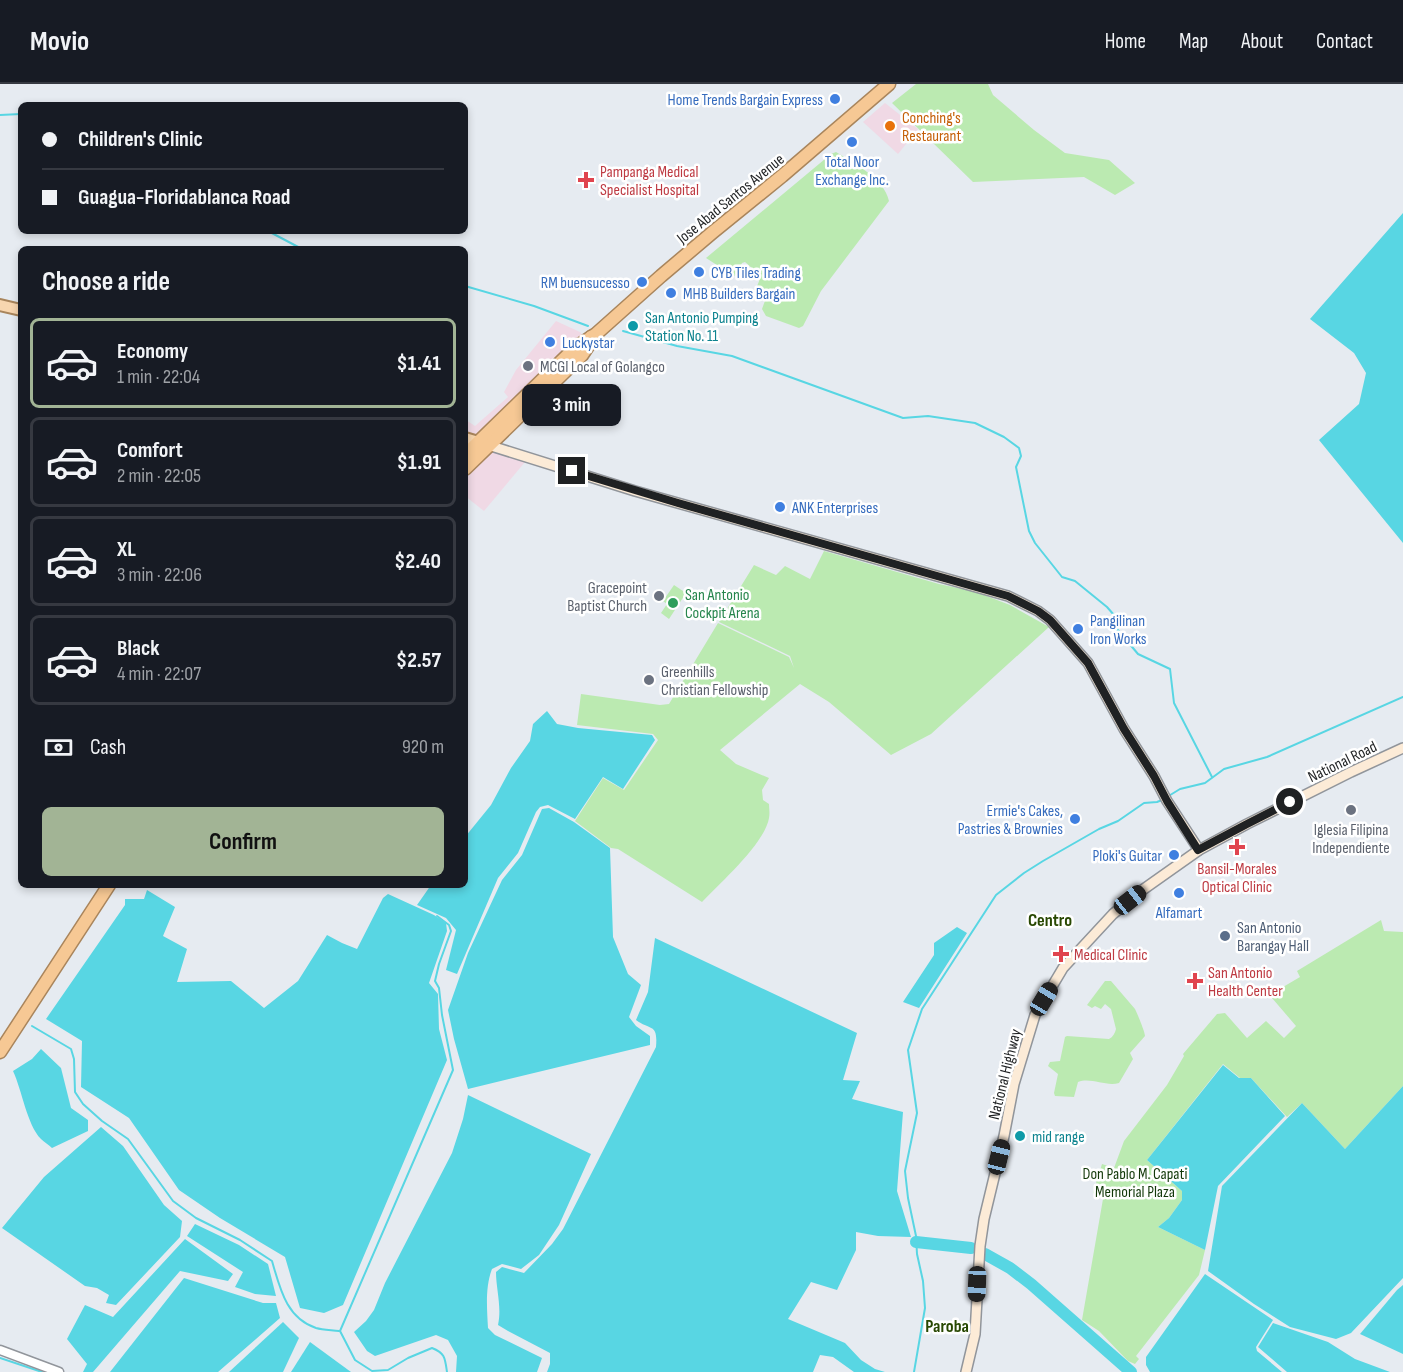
<!DOCTYPE html>
<html lang="en">
<head>
<meta charset="utf-8">
<style>
  :root { --surface:#171b24; --page:#20242c; --text:#f1f3f6; --muted:#9ea1a6; --line:#363941; --accent:#a2b495 }
  body { margin:0; font-family:"Sofia Sans Condensed",sans-serif; background:var(--page); color:var(--text); height:100vh; display:flex; flex-direction:column; font-size:22px; white-space:nowrap }
  * { box-sizing:border-box; margin:0 }
  p { font-size:20px; color:var(--muted) }
  .icon { flex:none; width:33px; height:33px; fill:none; stroke:currentColor; stroke-width:2; stroke-linecap:round; stroke-linejoin:round }
  .map { position:relative; flex:1; overflow:hidden }
  .side { position:absolute; left:18px; top:162px; width:450px; height:642px; display:flex; flex-direction:column; background:var(--surface); border-radius:9px; box-shadow:0 3px 9px #0003 }
  .side>* { flex:none }
  .banner { position:absolute; left:18px; top:18px; width:450px; height:132px; border-radius:9px; box-shadow:0 3px 9px #0003; display:grid; align-content:center; height:132px; padding:0 24px; background:var(--surface) }
  .end { position:absolute; width:27px; height:27px; margin:-14px; border:8px solid #1f2123; background:#fff; box-shadow:0 0 0 3px #fff }
  .from { border-radius:50% }
  .bubble { position:absolute; height:42px; border-radius:9px; background:var(--surface); box-shadow:0 3px 9px #0003; font-size:20px; font-weight:700; line-height:42px; text-align:center }
  .car { position:absolute; width:18px; height:36px; margin:-18px -9px; border-radius:8px; box-shadow:0 0 4px 2px #0007; background:linear-gradient(#222 24%,#8ab4d8 0 40%,#222 0 76%,#8ab4d8 0 86%,#222 0) }
  .banner b { display:flex; align-items:center; gap:21px; height:57px; font-size:22px }
  .banner b+b { border-top:2px solid var(--line) }
  .banner i { width:15px; height:15px; background:var(--text) }
  ul { padding:0; list-style:none }
  li { display:flex; align-items:center; gap:18px; height:90px; margin:0 12px 9px; padding:0 12px; border:3px solid var(--line); border-radius:9px }
  li div { flex:1 }
  li b { display:block; font-size:22px }
  li em { font-style:normal; font-weight:700 }
  li.current { border-color:var(--accent) }
  li>.icon { width:54px; height:54px; stroke-width:1.5 }
  h2 { padding:0 24px; font-size:27px; line-height:72px }
  .pay { display:flex; align-items:center; gap:15px; height:66px; padding:0 24px; font-size:22px }
  .pay p { margin-inline-start:auto }
  .action { display:flex; gap:12px; margin-top:auto; padding:12px 24px }
  .action a { flex:1; height:69px; border-radius:9px; background:var(--accent); color:#111; font-size:24px; font-weight:700; line-height:69px; text-align:center }
  header { display:flex; align-items:center; gap:36px; box-sizing:border-box; height:84px; padding:0 30px; background:var(--surface); border-bottom:2px solid var(--line) }
  header strong { font-size:28px }
  nav { display:flex; gap:33px; margin-inline-start:auto; font-size:21px }
  .map>svg:first-child { display:block }
</style>
</head>
<body>
<header>
<strong>Movio</strong>
<nav><a>Home</a><a>Map</a><a>About</a><a>Contact</a></nav>
</header>
<div class="map">
<svg width="1403" height="1288" viewBox="0 0 1403 1288">
  <rect width="100%" height="100%" fill="#e6ebf1"/>
  <g fill="#f0d9e5">
    <polygon points="885,19 918,45 898,70 863,38"/>
    <polygon points="556,237 580,248 582,251 474,356 465,353 465,338 466,336 475,342 508,313 504,308 516,286"/>
    <polygon points="492,366 525,378 484,427 465,412 465,395"/>
  </g>
  <g fill="#bbeab1">
    <polygon points="916,0 988,0 993,11 1034,46 1065,69 1109,76 1135,99 1115,111 1084,93 973,98 892,19"/>
    <path d="M836,68C855,80 884,94 889,117L821,207L803,242L799,244L766,232L762,225L766,214L756,205L761,192L745,178L742,179L736,191L734,192L706,174L831,70Z"/>
    <path d="M824,467L939,500L976,508L1010,521L1049,543L931,650L891,671L829,618L800,600L720,666L736,680L769,694L762,706L763,716L769,720C769,724 770,729 769,734C765,759 720,799 702,818L618,765L611,764L575,737L603,694L624,706L658,656L653,650L577,641L581,610L660,621L669,620L718,539L789,573L794,584L790,572L719,538L754,481L776,491L785,482L810,495Z"/>
    <polygon points="674,501 686,509 669,535 661,529 667,520 663,517"/>
    <polygon points="1381,836 1384,847 1403,848 1403,1002 1345,1065 1302,1019 1287,1033 1251,994 1240,994 1223,980 1147,1076 1182,1107 1182,1116 1169,1134 1158,1143 1205,1166 1199,1191 1136,1272 1139,1275 1135,1280 1128,1277 1099,1247 1082,1236 1103,1115 1093,1109 1102,1080 1114,1084 1124,1057 1167,1001 1184,972 1183,970 1217,930 1225,929 1247,954 1266,937 1284,954 1296,942 1272,914 1283,903 1300,893 1297,887"/>
    <path d="M1105,897H1111L1135,925C1137,929 1145,948 1145,952L1130,969L1133,975L1119,999C1106,1003 1091,993 1078,998L1074,1013L1055,1012L1054,1009L1058,990L1048,982L1050,978L1060,977L1065,953L1067,952L1109,955C1113,953 1115,949 1116,945L1111,925L1105,920L1101,925L1095,922L1092,924L1087,921Z"/>
  </g>
  <g fill="#58d6e3">
    <polygon points="1403,129 1403,459 1319,356 1359,320 1366,289 1354,269 1310,235"/>
    <polygon points="547,627 557,640 578,644 652,651 655,656 623,705 603,693 575,735 548,721 540,723 536,728 518,769 498,794 457,890 446,886 456,846 446,834 417,821 431,801 465,801 465,753 491,721 511,684 530,657 533,640"/>
    <polygon points="549,724 574,738 610,764 613,853 628,890 641,901 629,933 636,942 650,952 650,961 468,1005 454,955 448,926 468,869 502,796 522,771 542,725"/>
    <polygon points="147,806 175,823 163,852 187,865 177,898 231,897 264,924 298,897 327,851 342,859 357,865 383,814 388,810 434,831 446,839 447,847 429,899 438,910 439,945 447,976 343,1221 324,1229 300,1224 285,1173 220,1134 179,1106 129,1034 81,1003 82,957 46,935 125,821 125,815 144,815"/>
    <polygon points="957,843 967,849 919,924 903,918 934,871 934,859"/>
    <path d="M655,854L857,949L843,996L860,997L852,1015L903,1028L897,1107L911,1153L878,1152L856,1148V1166L837,1206L811,1198L788,1235L845,1259L861,1276L875,1285L885,1288H854L833,1273L820,1271L813,1288H547L550,1280V1269L508,1247L498,1241C502,1223 496,1205 496,1188L502,1183L524,1189L552,1160L563,1145L656,963C658,939 651,947 636,936L648,908Z"/>
    <path d="M41,965L61,984L71,1024L88,1036V1047L52,1064C49,1061 44,1058 41,1055C27,1041 22,1006 13,987L32,975Z"/>
    <polygon points="1223,981 1239,994 1251,994 1285,1032 1218,1102 1205,1166 1158,1143 1169,1134 1182,1116 1182,1107 1147,1076"/>
    <polygon points="1403,1002 1403,1194 1351,1249 1336,1255 1290,1243 1254,1220 1208,1187 1222,1102 1302,1019 1345,1065"/>
    <path d="M468,1011L591,1070L559,1141L539,1171L521,1185L502,1180L492,1185C485,1203 487,1225 488,1244L495,1251L542,1274L537,1288H456L457,1272L448,1256L436,1251L375,1272L367,1267L354,1248L366,1237L374,1226L385,1199L452,1069L463,1035Z"/>
    <polygon points="101,1043 123,1062 164,1121 182,1137 180,1153 116,1221 106,1219 109,1211 97,1204 85,1202 2,1144 44,1093"/>
    <polygon points="195,1140 239,1161 268,1180 276,1212 255,1210 235,1203 243,1188 187,1152"/>
    <polygon points="185,1155 233,1190 228,1197 180,1187 93,1288 83,1288 87,1280 67,1255 85,1221 113,1233"/>
    <polygon points="1205,1190 1273,1236 1256,1263 1257,1267 1282,1288 1150,1288 1146,1281 1146,1273"/>
    <polygon points="184,1194 263,1219 276,1219 280,1234 218,1288 110,1288"/>
    <polygon points="1403,1201 1403,1270 1360,1250 1397,1206"/>
    <polygon points="283,1238 299,1254 283,1288 229,1288"/>
    <polygon points="1273,1239 1328,1258 1355,1275 1390,1288 1287,1288 1258,1263"/>
    <polygon points="310,1258 351,1288 291,1288"/>
  </g>
  <g fill="none" stroke-linecap="round" stroke-linejoin="round">
    <g stroke="#58d6e3" stroke-width="2">
      <polyline points="0,31 21,30"/>
      <polyline points="268,147 302,165"/>
      <polyline points="465,202 534,222 588,242"/>
      <polyline points="623,247 677,262 732,272 903,334 928,332 975,339 1004,353 1019,364 1021,372 1016,383 1029,447 1035,459 1062,493 1075,497 1107,523 1114,531 1117,545 1138,570 1170,585 1174,619 1212,693"/>
      <polyline points="1167,713 1180,705 1205,699 1224,685 1267,673 1403,613"/>
      <path d="M437,832L449,841L451,847L439,880L435,897L439,904L442,931L453,986L340,1247L355,1276L372,1287L388,1286L408,1274L432,1264C445,1269 445,1274 447,1288"/>
      <path d="M32,942L71,965L74,975L75,1008L83,1020L102,1037L128,1055L173,1117L196,1134L240,1156L272,1177C280,1204 286,1234 316,1244C323,1246 332,1246 339,1247"/>
      <polyline points="0,1274 42,1288"/>
      <polyline points="914,1288 925,1224 923,1197 917,1170 916,1152 908,1114 905,1087 917,1029 908,966 922,925 996,811 1024,789 1043,777 1099,745 1118,737 1144,719 1157,718 1162,716"/>
    </g>
    <g stroke="#58d6e3" stroke-width="12">
      <polyline points="916,1158 971,1164"/>
      <polyline points="985,1170 1010,1184 1031,1200 1131,1288"/>
    </g>
    <defs>
      <polyline id="tertiary" points="0,1266 59,1288"/>
      <g id="secondary">
        <polyline points="488,361 635,407 1008,512 1038,527 1050,536 1088,579 1124,645 1154,692 1167,717 1199,766"/>
        <polyline points="966,1288 975,1250 980,1162 984,1135 1004,1052 1014,1000 1035,931 1063,884 1113,830 1141,807 1199,766 1247,740 1351,688 1403,664"/>
      </g>
      <g id="primary">
        <polyline points="0,221 21,226"/>
        <polyline points="465,354 485,360"/>
      </g>
      <g id="trunk">
        <polyline points="465,371 576,263 596,250 661,192 713,148 782,92 889,0"/>
        <polyline points="465,385 582,271 590,259 591,253"/>
        <polyline points="0,968 109,801"/>
      </g>
    </defs>
    <use href="#tertiary" stroke="#91959b" stroke-width="11"/>
    <use href="#secondary" stroke="#91959b" stroke-width="12"/>
    <use href="#primary" stroke="#a9855c" stroke-width="14"/>
    <use href="#trunk" stroke="#a9855c" stroke-width="15"/>
    <use href="#tertiary" stroke="#fff" stroke-width="8"/>
    <use href="#secondary" stroke="#fcebd7" stroke-width="9"/>
    <use href="#primary" stroke="#f8d6af" stroke-width="10"/>
    <use href="#trunk" stroke="#f6c894" stroke-width="12"/>
  </g>
  <g fill="none" stroke-linecap="round" stroke-linejoin="round">
    <polyline stroke="#1f2123" stroke-width="8" points="572,387 678,419 1008,512 1038,527 1050,536 1088,579 1124,645 1154,692 1167,717 1198,766 1247,740 1290,718"/>
  </g>
  <g fill="#3f7fe0" stroke="#fff" stroke-width="2">
    <circle cx="835" cy="15" r="6"/>
    <circle cx="852" cy="58" r="6"/>
    <circle cx="699" cy="188" r="6"/>
    <circle cx="642" cy="198" r="6"/>
    <circle cx="671" cy="209" r="6"/>
    <circle cx="550" cy="258" r="6"/>
    <circle cx="780" cy="423" r="6"/>
    <circle cx="1078" cy="545" r="6"/>
    <circle cx="1075" cy="735" r="6"/>
    <circle cx="1174" cy="771" r="6"/>
    <circle cx="1179" cy="809" r="6"/>
  </g>
  <circle fill="#e8710a" stroke="#fff" stroke-width="2" cx="890" cy="42" r="6"/>
  <g fill="#e0444e" stroke="#fff" stroke-width="2">
    <path d="M583 87h6v6h6v6h-6v6h-6v-6h-6v-6h6z"/>
    <path d="M1234 754h6v6h6v6h-6v6h-6v-6h-6v-6h6z"/>
    <path d="M1058 861h6v6h6v6h-6v6h-6v-6h-6v-6h6z"/>
    <path d="M1192 888h6v6h6v6h-6v6h-6v-6h-6v-6h6z"/>
  </g>
  <g fill="#0f9aa8" stroke="#fff" stroke-width="2">
    <circle cx="633" cy="242" r="6"/>
    <circle cx="1020" cy="1052" r="6"/>
  </g>
  <g fill="#6b7280" stroke="#fff" stroke-width="2">
    <circle cx="528" cy="282" r="6"/>
    <circle cx="659" cy="512" r="6"/>
    <circle cx="649" cy="596" r="6"/>
    <circle cx="1351" cy="726" r="6"/>
  </g>
  <circle fill="#2e9e5b" stroke="#fff" stroke-width="2" cx="673" cy="519" r="6"/>
  <circle fill="#5c6f8a" stroke="#fff" stroke-width="2" cx="1225" cy="852" r="6"/>
  <g text-anchor="middle" stroke-width="5" stroke-linejoin="round" paint-order="stroke">
    <g font-size="16" fill="#366cbe" stroke="#fff" text-anchor="start">
      <text x="823" y="21" text-anchor="end">Home Trends Bargain Express</text>
      <text x="852" y="83" text-anchor="middle">Total Noor<tspan x="852" dy="18">Exchange Inc.</tspan></text>
      <text x="711" y="194">CYB Tiles Trading</text>
      <text x="630" y="204" text-anchor="end">RM buensucesso</text>
      <text x="683" y="215">MHB Builders Bargain</text>
      <text x="562" y="264">Luckystar</text>
      <text x="792" y="429">ANK Enterprises</text>
      <text x="1090" y="542">Pangilinan<tspan x="1090" dy="18">Iron Works</tspan></text>
      <text x="1063" y="732" text-anchor="end">Ermie's Cakes,<tspan x="1063" dy="18">Pastries &amp; Brownies</tspan></text>
      <text x="1162" y="777" text-anchor="end">Ploki's Guitar</text>
      <text x="1179" y="834" text-anchor="middle">Alfamart</text>
    </g>
    <g font-size="16" fill="#c56008" stroke="#fff" text-anchor="start">
      <text x="902" y="39">Conching's<tspan x="902" dy="18">Restaurant</tspan></text>
    </g>
    <g font-size="16" fill="#be3a42" stroke="#fff" text-anchor="start">
      <text x="600" y="93">Pampanga Medical<tspan x="600" dy="18">Specialist Hospital</tspan></text>
      <text x="1237" y="790" text-anchor="middle">Bansil-Morales<tspan x="1237" dy="18">Optical Clinic</tspan></text>
      <text x="1074" y="876">Medical Clinic</text>
      <text x="1208" y="894">San Antonio<tspan x="1208" dy="18">Health Center</tspan></text>
    </g>
    <g font-size="16" fill="#1f2123" stroke="#fff">
      <text transform="translate(730 114) rotate(-39)" y="6">Jose Abad Santos Avenue</text>
      <text transform="translate(1342 677) rotate(-26)" y="6">National Road</text>
      <text transform="translate(1004 990) rotate(-76)" y="6">National Highway</text>
    </g>
    <g font-size="16" fill="#0d838f" stroke="#fff" text-anchor="start">
      <text x="645" y="239">San Antonio Pumping<tspan x="645" dy="18">Station No. 11</tspan></text>
      <text x="1032" y="1058">mid range</text>
    </g>
    <g font-size="16" fill="#5b616d" stroke="#fff" text-anchor="start">
      <text x="540" y="288">MCGI Local of Golangco</text>
      <text x="647" y="509" text-anchor="end">Gracepoint<tspan x="647" dy="18">Baptist Church</tspan></text>
      <text x="661" y="593">Greenhills<tspan x="661" dy="18">Christian Fellowship</tspan></text>
      <text x="1351" y="751" text-anchor="middle">Iglesia Filipina<tspan x="1351" dy="18">Independiente</tspan></text>
    </g>
    <g font-size="16" fill="#27864d" stroke="#fff" text-anchor="start">
      <text x="685" y="516">San Antonio<tspan x="685" dy="18">Cockpit Arena</tspan></text>
    </g>
    <g font-size="16" fill="#4e5e75" stroke="#fff" text-anchor="start">
      <text x="1237" y="849">San Antonio<tspan x="1237" dy="18">Barangay Hall</tspan></text>
    </g>
    <g font-size="16" fill="#123809" stroke="#fff">
      <text x="1135" y="1095">Don Pablo M. Capati<tspan x="1135" dy="18">Memorial Plaza</tspan></text>
    </g>
    <g font-size="18" font-weight="bold" fill="#284802" stroke="#fff">
      <text x="1050" y="842">Centro</text>
      <text x="947" y="1248">Paroba</text>
    </g>
  </g>
</svg>
<i class="end from" style="left:1290px;top:718px"></i>
<i class="end" style="left:572px;top:387px"></i>
<div class="bubble" style="left:522px;top:300px;width:99px">3 min</div>
<i class="car" style="left:1130px;top:816px;rotate:52deg"></i>
<i class="car" style="left:1044px;top:915px;rotate:31deg"></i>
<i class="car" style="left:999px;top:1073px;rotate:14deg"></i>
<i class="car" style="left:977px;top:1200px;rotate:182deg"></i>
<div class="banner">
<b><i class="from"></i>Children's Clinic</b>
<b><i></i>Guagua-Floridablanca Road</b>
</div>
<section class="side">
<h2>Choose a ride</h2>
<ul>
<li class="current"><svg class="icon" aria-label="car" viewBox="0 0 24 24"><path d="M5 17H2v-5l4-1 3-4h7l3 4 3 1v5h-3M9 17h6M6 11h13"/><circle cx="7" cy="17" r="2"/><circle cx="17" cy="17" r="2"/></svg><div><b>Economy</b><p>1 min · 22:04</p></div><em>$1.41</em></li>
<li><svg class="icon" aria-label="car" viewBox="0 0 24 24"><path d="M5 17H2v-5l4-1 3-4h7l3 4 3 1v5h-3M9 17h6M6 11h13"/><circle cx="7" cy="17" r="2"/><circle cx="17" cy="17" r="2"/></svg><div><b>Comfort</b><p>2 min · 22:05</p></div><em>$1.91</em></li>
<li><svg class="icon" aria-label="car" viewBox="0 0 24 24"><path d="M5 17H2v-5l4-1 3-4h7l3 4 3 1v5h-3M9 17h6M6 11h13"/><circle cx="7" cy="17" r="2"/><circle cx="17" cy="17" r="2"/></svg><div><b>XL</b><p>3 min · 22:06</p></div><em>$2.40</em></li>
<li><svg class="icon" aria-label="car" viewBox="0 0 24 24"><path d="M5 17H2v-5l4-1 3-4h7l3 4 3 1v5h-3M9 17h6M6 11h13"/><circle cx="7" cy="17" r="2"/><circle cx="17" cy="17" r="2"/></svg><div><b>Black</b><p>4 min · 22:07</p></div><em>$2.57</em></li>
</ul>
<div class="pay"><svg class="icon" aria-label="cash" viewBox="0 0 24 24"><path d="M3 7h18v10H3z"/><circle cx="12" cy="12" r="2"/></svg>Cash<p>920 m</p></div>
<div class="action"><a>Confirm</a></div>
</section>
</div>
</body>
</html>
